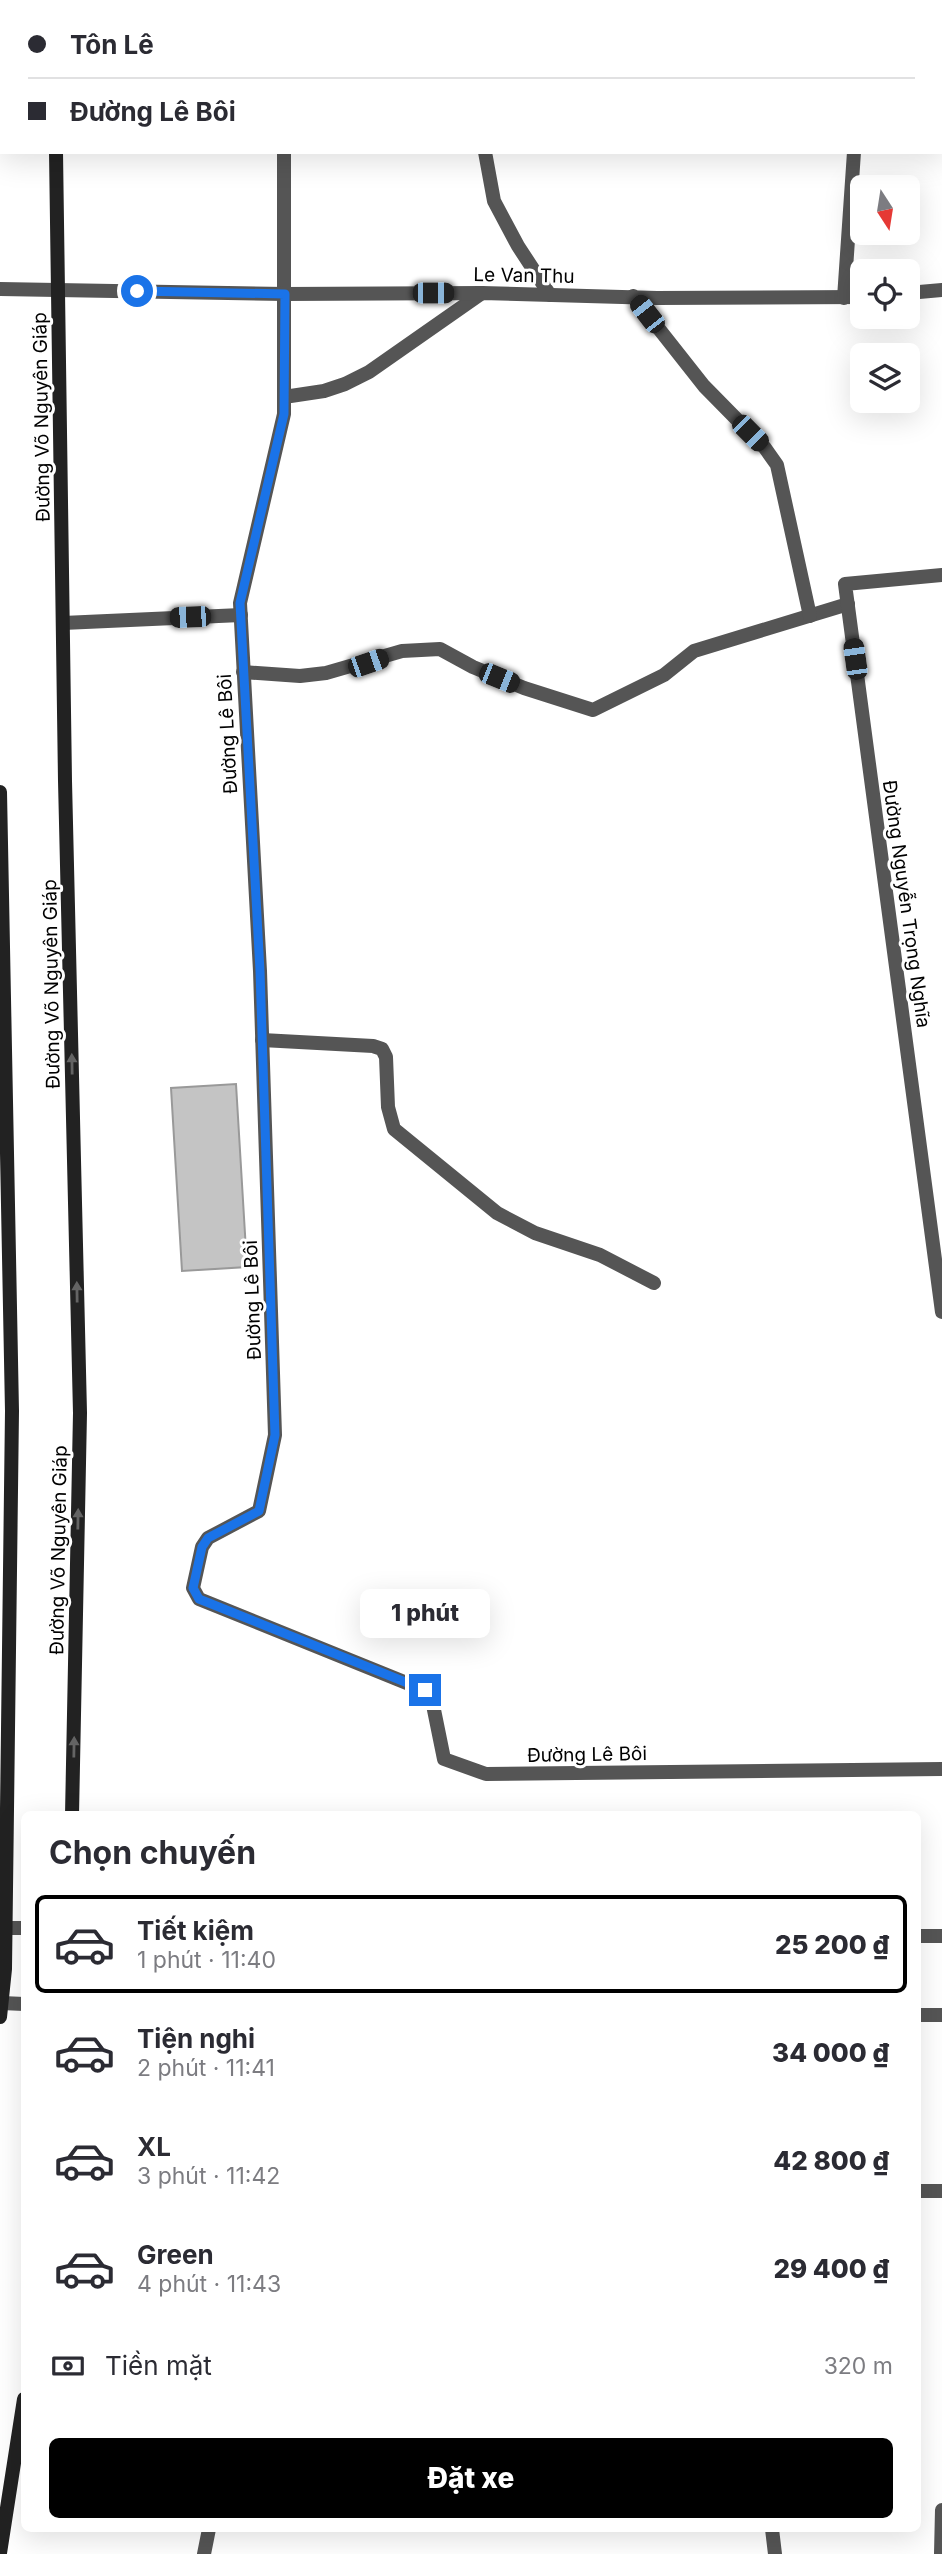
<!DOCTYPE html>
<html lang="vi">
<head>
<meta charset="utf-8">
<style>
  :root { --surface:#fff; --page:#f7f7f7; --text:#2b2b33; --muted:#7c7c81; --line:#e1e1e2; --accent:#000 }
  body { margin:0; font-family:Inter,sans-serif; background:var(--page); color:var(--text); height:100vh; display:flex; flex-direction:column; font-size:26px; white-space:nowrap }
  * { box-sizing:border-box; margin:0 }
  p { font-size:23px; color:var(--muted) }
  .icon { flex:none; width:38px; height:38px; fill:none; stroke:currentColor; stroke-width:2; stroke-linecap:round; stroke-linejoin:round }
  .map { position:relative; flex:1; overflow:hidden }
  .details { position:absolute; left:21px; top:1811px; width:900px; height:721px; display:flex; flex-direction:column; background:var(--surface); border-radius:10px; box-shadow:0 7px 28px #0002 }
  .details>* { flex:none }
  .guide { position:absolute; left:0px; top:0px; width:943px; height:154px; box-shadow:0 7px 28px #0002; display:grid; align-content:center; height:154px; padding:0 28px; background:var(--surface) }
  .needle { width:46px; rotate:168deg }
  .tools { position:absolute; left:850px; top:175px; display:grid; gap:14px }
  .tools a { display:grid; place-items:center; width:70px; height:70px; border-radius:10px; background:var(--surface); box-shadow:0 7px 28px #0002; font-size:35px }
  .end { position:absolute; width:32px; height:32px; margin:-16px; border:9px solid #1a73e8; background:#fff; box-shadow:0 0 0 4px #fff }
  .from { border-radius:50% }
  .bubble { position:absolute; height:49px; border-radius:10px; background:var(--surface); box-shadow:0 7px 28px #0002; font-size:23px; font-weight:800; line-height:49px; text-align:center }
  .car { position:absolute; width:21px; height:42px; margin:-21px -10px; border-radius:9px; box-shadow:0 0 5px 2px #0007; background:linear-gradient(#222 24%,#8ab4d8 0 40%,#222 0 76%,#8ab4d8 0 86%,#222 0) }
  .guide b { display:flex; align-items:center; gap:24px; height:66px; font-size:26px }
  .guide b+b { border-top:2px solid var(--line) }
  .guide i { width:18px; height:18px; background:var(--text) }
  ul { padding:0; list-style:none }
  li { display:flex; align-items:center; gap:21px; height:98px; margin:0 14px 10px; padding:0 14px; border:4px solid transparent; border-radius:10px }
  li div { flex:1 }
  li b { display:block; font-size:26px }
  li em { font-style:normal; font-weight:800 }
  li.active { border-color:var(--accent) }
  li>.icon { width:63px; height:63px; stroke-width:1.5 }
  h2 { padding:0 28px; font-size:32px; line-height:84px }
  .pay { display:flex; align-items:center; gap:18px; height:77px; padding:0 28px; font-size:26px }
  .pay p { margin-inline-start:auto }
  .button { display:flex; gap:14px; margin-top:auto; padding:14px 28px }
  .button a { flex:1; height:80px; border-radius:10px; background:var(--accent); color:#fff; font-size:28px; font-weight:800; line-height:80px; text-align:center }
  .map>svg:first-child { display:block }
</style>
</head>
<body>
<div class="map">
<svg width="942" height="2554" viewBox="0 0 942 2554">
  <rect width="100%" height="100%" fill="#fff"/>
  <polygon fill="#c4c4c4" stroke="#999" stroke-width="2" points="236,1084 247,1267 182,1271 171,1088"/>
  <g fill="none" stroke-linecap="round" stroke-linejoin="round">
    <g stroke="#555" stroke-width="14">
      <polyline points="284,397 324,391 345,384 369,372 482,293"/>
      <polyline points="243,672 300,676 326,673 402,651 440,649 473,667 524,688 593,710 664,675 694,651 848,604"/>
      <polyline points="772,2529 775,2554"/>
    </g>
    <g stroke="#555" stroke-width="14">
      <polyline points="283,0 283,2"/>
      <polyline points="506,2 508,0"/>
      <polyline points="865,2 865,0"/>
      <polyline points="284,152 284,414 240,603 260,971 275,1435 259,1511 208,1538 202,1547 193,1588 199,1599 424,1690 432,1700 444,1759 486,1774 942,1769"/>
      <polyline points="485,152 494,201 518,246 550,295"/>
      <polyline points="0,289 285,294 482,293 657,298 863,297"/>
      <polyline points="908,293 942,290"/>
      <polyline points="633,296 704,386 765,448 777,465 810,616"/>
      <polyline points="844,298 854,152"/>
      <polyline points="942,575 845,584 942,1312"/>
      <polyline points="63,623 241,615"/>
      <polyline points="262,1040 373,1046 382,1049 386,1057 388,1107 394,1129 497,1213 535,1233 600,1255 654,1283"/>
      <polyline points="917,2191 942,2191"/>
      <polyline points="204,2554 209,2529"/>
      <polyline points="941,2554 942,2510"/>
    </g>
    <g stroke="#555" stroke-width="14">
      <polyline points="5,1928 24,1928"/>
      <polyline points="917,1936 942,1936"/>
      <polyline points="2,2003 24,2004"/>
      <polyline points="917,2015 942,2015"/>
    </g>
    <g stroke="#222" stroke-width="14">
      <polyline points="54,0 54,2"/>
      <polyline points="56,152 65,781 80,1413 72,1815"/>
      <polyline points="0,792 12,1411 5,1969 0,2017"/>
      <polyline points="0,2553 24,2399"/>
    </g>
  </g>
  <defs><path id="oneway-solid" d="M-6-.8H1V-3.2L6.5 0L1 3.2V.8H-6Z" transform="scale(1.75)"/></defs>
  <g fill="#646464">
    <use href="#oneway-solid" transform="translate(72 1064) rotate(-91)"/>
    <use href="#oneway-solid" transform="translate(77 1292) rotate(-91)"/>
    <use href="#oneway-solid" transform="translate(78 1519) rotate(-89)"/>
    <use href="#oneway-solid" transform="translate(74 1747) rotate(-89)"/>
  </g>
  <g fill="none" stroke-linecap="round" stroke-linejoin="round">
    <polyline stroke="#1a73e8" stroke-width="9" points="137,291 285,294 284,414 240,603 260,971 275,1435 259,1511 208,1538 202,1547 193,1588 199,1599 425,1690"/>
  </g>
  <g text-anchor="middle" stroke-width="6" stroke-linejoin="round" paint-order="stroke">
    <g font-size="19" fill="#000" stroke="#fff">
      <text transform="translate(524 275) rotate(1)" y="7">Le Van Thu</text>
      <text transform="translate(41 417) rotate(-91)" y="7">Đường Võ Nguyên Giáp</text>
      <text transform="translate(227 734) rotate(-93)" y="7">Đường Lê Bôi</text>
      <text transform="translate(907 904) rotate(82)" y="7">Đường Nguyễn Trọng Nghĩa</text>
      <text transform="translate(51 984) rotate(-91)" y="7">Đường Võ Nguyên Giáp</text>
      <text transform="translate(252 1300) rotate(-92)" y="7">Đường Lê Bôi</text>
      <text transform="translate(58 1550) rotate(-89)" y="7">Đường Võ Nguyên Giáp</text>
      <text transform="translate(587 1754) rotate(-1)" y="7">Đường Lê Bôi</text>
    </g>
  </g>
</svg>
<div class="tools">
<a><svg class="needle" viewBox="-14 -14 28 28"><path d="M0-13l5 13h-10z" fill="#e53935"/><path d="M0 13l5-13h-10z" fill="#7c7c81"/></svg></a>
<a><svg class="icon" aria-label="locate" viewBox="0 0 24 24"><circle cx="12" cy="12" r="6"/><path d="M12 2v4M12 18v4M2 12h4M18 12h4"/></svg></a>
<a><svg class="icon" aria-label="layers" viewBox="0 0 24 24"><path d="M12 4l9 5-9 5-9-5zM3 14l9 5 9-5"/></svg></a>
</div>
<i class="end from" style="left:137px;top:291px"></i>
<i class="end" style="left:425px;top:1690px"></i>
<div class="bubble" style="left:360px;top:1589px;width:130px">1 phút</div>
<i class="car" style="left:433px;top:293px;rotate:90deg"></i>
<i class="car" style="left:647px;top:314px;rotate:322deg"></i>
<i class="car" style="left:750px;top:433px;rotate:135deg"></i>
<i class="car" style="left:190px;top:617px;rotate:268deg"></i>
<i class="car" style="left:855px;top:659px;rotate:352deg"></i>
<i class="car" style="left:368px;top:663px;rotate:71deg"></i>
<i class="car" style="left:499px;top:678px;rotate:112deg"></i>
<div class="guide">
<b><i class="from"></i>Tôn Lê</b>
<b><i></i>Đường Lê Bôi</b>
</div>
<section class="details">
<h2>Chọn chuyến</h2>
<ul>
<li class="active"><svg class="icon" aria-label="car" viewBox="0 0 24 24"><path d="M5 17H2v-5l4-1 3-4h7l3 4 3 1v5h-3M9 17h6M6 11h13"/><circle cx="7" cy="17" r="2"/><circle cx="17" cy="17" r="2"/></svg><div><b>Tiết kiệm</b><p>1 phút · 11:40</p></div><em>25 200 ₫</em></li>
<li><svg class="icon" aria-label="car" viewBox="0 0 24 24"><path d="M5 17H2v-5l4-1 3-4h7l3 4 3 1v5h-3M9 17h6M6 11h13"/><circle cx="7" cy="17" r="2"/><circle cx="17" cy="17" r="2"/></svg><div><b>Tiện nghi</b><p>2 phút · 11:41</p></div><em>34 000 ₫</em></li>
<li><svg class="icon" aria-label="car" viewBox="0 0 24 24"><path d="M5 17H2v-5l4-1 3-4h7l3 4 3 1v5h-3M9 17h6M6 11h13"/><circle cx="7" cy="17" r="2"/><circle cx="17" cy="17" r="2"/></svg><div><b>XL</b><p>3 phút · 11:42</p></div><em>42 800 ₫</em></li>
<li><svg class="icon" aria-label="car" viewBox="0 0 24 24"><path d="M5 17H2v-5l4-1 3-4h7l3 4 3 1v5h-3M9 17h6M6 11h13"/><circle cx="7" cy="17" r="2"/><circle cx="17" cy="17" r="2"/></svg><div><b>Green</b><p>4 phút · 11:43</p></div><em>29 400 ₫</em></li>
</ul>
<div class="pay"><svg class="icon" aria-label="cash" viewBox="0 0 24 24"><path d="M3 7h18v10H3z"/><circle cx="12" cy="12" r="2"/></svg>Tiền mặt<p>320 m</p></div>
<div class="button"><a>Đặt xe</a></div>
</section>
</div>
</body>
</html>
